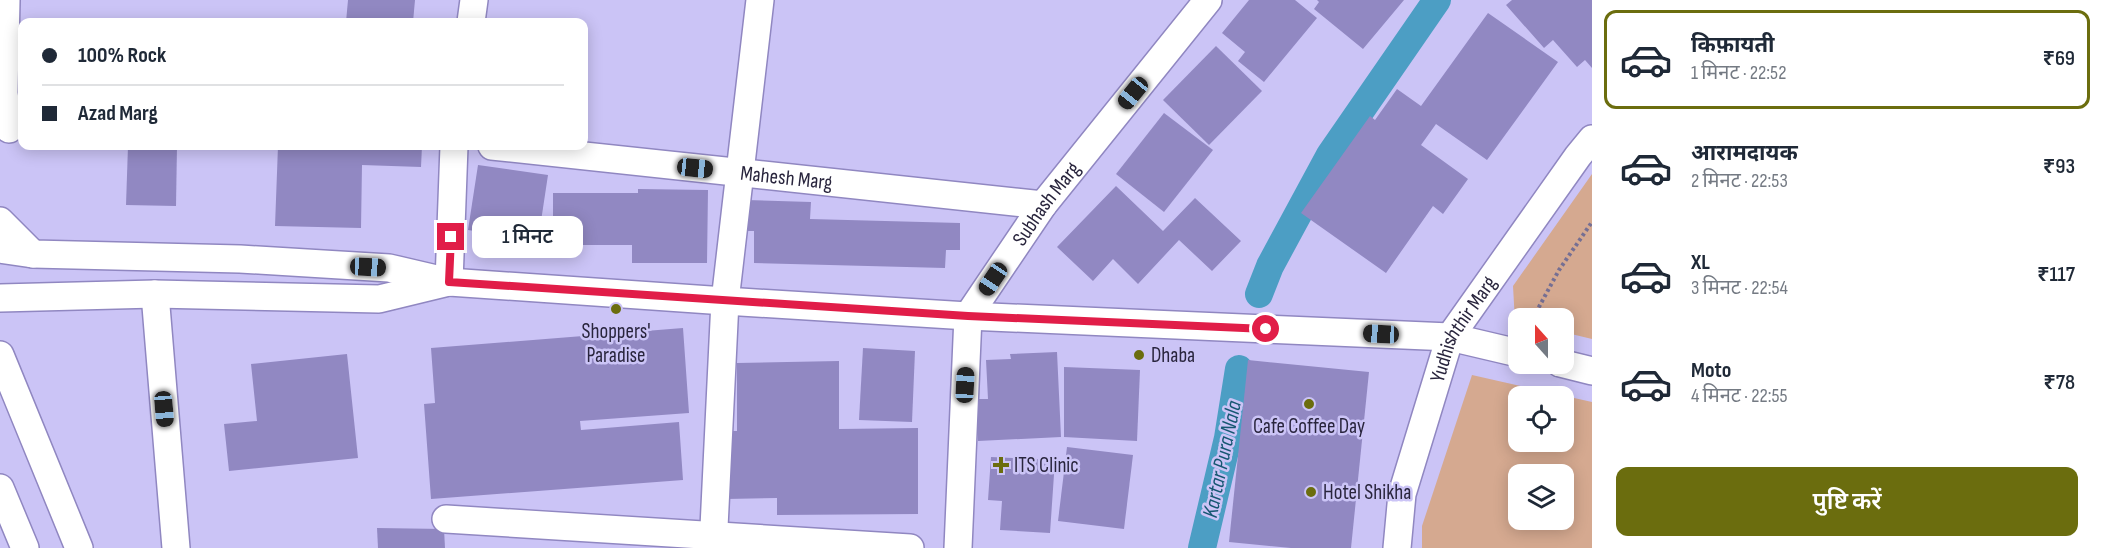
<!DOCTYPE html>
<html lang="hi">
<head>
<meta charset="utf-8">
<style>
  :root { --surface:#fff; --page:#f2f2f3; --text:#1f2937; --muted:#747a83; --line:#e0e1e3; --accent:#6b6d0e }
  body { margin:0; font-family:"Sofia Sans Condensed","Noto Sans Devanagari",sans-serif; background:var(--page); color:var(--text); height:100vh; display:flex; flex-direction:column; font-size:22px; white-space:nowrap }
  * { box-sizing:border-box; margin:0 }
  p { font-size:20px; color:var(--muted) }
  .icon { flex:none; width:33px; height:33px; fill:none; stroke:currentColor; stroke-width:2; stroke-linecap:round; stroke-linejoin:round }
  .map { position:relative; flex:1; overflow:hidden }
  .sheet { display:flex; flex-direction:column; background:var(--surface); width:510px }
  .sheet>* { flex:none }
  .banner { position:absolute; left:18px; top:18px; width:570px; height:132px; border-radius:12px; box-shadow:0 3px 15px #0003; display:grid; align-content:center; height:132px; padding:0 24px; background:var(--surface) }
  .needle { width:39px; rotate:339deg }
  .buttons { position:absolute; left:1508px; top:308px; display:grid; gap:12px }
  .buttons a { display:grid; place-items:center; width:66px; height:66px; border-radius:12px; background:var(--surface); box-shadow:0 3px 15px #0003; font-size:30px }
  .end { position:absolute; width:27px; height:27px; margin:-14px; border:8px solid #e11d48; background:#fff; box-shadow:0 0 0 3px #fff }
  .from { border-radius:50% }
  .bubble { position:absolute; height:42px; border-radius:12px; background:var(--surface); box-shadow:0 3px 15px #0003; font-size:20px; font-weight:600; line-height:42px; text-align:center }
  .car { position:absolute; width:18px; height:36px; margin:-18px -9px; border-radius:8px; box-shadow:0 0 4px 2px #0007; background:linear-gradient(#222 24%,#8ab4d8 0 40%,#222 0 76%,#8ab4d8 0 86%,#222 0) }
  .banner b { display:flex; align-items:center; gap:21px; height:57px; font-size:22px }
  .banner b+b { border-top:2px solid var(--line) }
  .banner i { width:15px; height:15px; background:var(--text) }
  ul { padding:10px 0 0; list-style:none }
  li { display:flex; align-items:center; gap:18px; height:99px; margin:0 12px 9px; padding:0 12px; border:3px solid transparent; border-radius:12px }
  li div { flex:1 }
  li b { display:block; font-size:22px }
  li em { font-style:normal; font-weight:600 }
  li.selected { border-color:var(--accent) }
  li>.icon { width:54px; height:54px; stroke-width:1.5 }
  .action { display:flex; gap:12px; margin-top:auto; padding:12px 24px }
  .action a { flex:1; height:69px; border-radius:12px; background:var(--accent); color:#fff; font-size:24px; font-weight:600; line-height:69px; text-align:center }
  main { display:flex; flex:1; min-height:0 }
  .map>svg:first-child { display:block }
</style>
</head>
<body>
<main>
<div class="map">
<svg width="1592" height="548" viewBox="0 0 1592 548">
  <rect width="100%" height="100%" fill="#cbc4f6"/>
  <g fill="#d5a990" fill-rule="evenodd">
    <polygon points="1592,174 1592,339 1563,332 1563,318 1518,318 1518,323 1515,322 1513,286"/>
    <path d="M1472,375L1592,402V548H1422V526ZM1518,396H1563V441H1518ZM1518,474H1563V519H1518Z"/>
  </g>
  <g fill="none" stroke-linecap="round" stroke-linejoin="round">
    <g stroke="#4c9ec4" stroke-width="28">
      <polyline points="1259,294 1270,266 1330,155 1437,0"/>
      <polyline points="1202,548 1228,438 1239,369"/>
    </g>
  </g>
  <g fill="#9188c2">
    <polygon points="348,0 415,0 413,22 346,22"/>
    <polygon points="1249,0 1295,0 1317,18 1264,82 1238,61 1245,52 1222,33"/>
    <polygon points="1317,0 1404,0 1363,49 1314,9 1319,2"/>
    <polygon points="1512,0 1592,0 1592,68 1585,60 1577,67 1553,40 1544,48 1506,5"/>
    <polygon points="1488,13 1558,62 1487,160 1436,124 1421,145 1468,179 1443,214 1433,206 1386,273 1301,213 1370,116 1375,120 1397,89 1421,106"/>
    <polygon points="1216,46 1262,91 1209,145 1163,100"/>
    <polygon points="1164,113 1213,150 1164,212 1116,174"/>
    <polygon points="128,146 177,146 176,206 126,205"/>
    <polygon points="278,146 422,146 421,167 362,165 361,228 275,226"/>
    <polygon points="478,165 548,175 538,241 468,230"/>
    <polygon points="1116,186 1163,231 1195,198 1241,241 1212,271 1179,240 1138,284 1113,259 1093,281 1057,247"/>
    <polygon points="638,189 708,190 707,263 632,263 632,245 553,245 553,193 638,193"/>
    <polygon points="746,200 811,202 810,219 960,223 960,250 946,250 945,268 754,263 754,231 745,231"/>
    <polygon points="683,328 689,413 580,421 581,430 679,422 683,480 431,499 424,404 435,403 431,348"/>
    <polygon points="863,348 915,351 912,422 859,420"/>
    <polygon points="1057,352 1061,437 978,441 976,399 988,399 986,360 1011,359 1010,354"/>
    <polygon points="347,354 358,458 229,471 224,424 257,421 251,364"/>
    <polygon points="1248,360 1369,372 1351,548 1291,548 1229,542"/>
    <polygon points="839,361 839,429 918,428 918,514 777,515 777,498 726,499 726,431 737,431 737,363"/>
    <polygon points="1064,367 1140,370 1137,441 1064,437"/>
    <polygon points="1067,447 1133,455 1124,529 1058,521"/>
    <polygon points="991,457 1055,460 1050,533 1000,530 1002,501 988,500"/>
    <polygon points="377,528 444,529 445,548 378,548"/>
  </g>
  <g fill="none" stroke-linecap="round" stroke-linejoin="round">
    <defs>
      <g id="minor">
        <polyline points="6,0 4,93 9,129"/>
        <polyline points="471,22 474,0"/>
        <path id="s1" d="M492,146L1043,205"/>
        <polyline points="0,221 33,254"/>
        <polyline points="0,249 33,254 240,259 389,268 449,282 725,301 968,316 1450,337 1518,353"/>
        <polyline points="449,282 454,146"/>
        <polyline points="155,294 176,548"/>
        <polyline points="0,298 155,294 379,299 445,283"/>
        <polyline points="0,355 79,548"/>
        <polyline points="1560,363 1592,371"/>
        <polyline points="0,488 25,548"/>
        <polyline points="446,519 910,548"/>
        <polyline points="713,548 725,301 760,0"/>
        <path id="s2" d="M958,548L968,316L1043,205L1208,0"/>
        <path id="s3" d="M1397,548L1402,494L1450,337L1578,156L1592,139"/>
      </g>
    </defs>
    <use href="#minor" stroke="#9087c1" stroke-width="30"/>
    <polyline stroke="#756f93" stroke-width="4" stroke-dasharray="3 3" stroke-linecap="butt" points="1533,318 1559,270 1592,222"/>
    <use href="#minor" stroke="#fff" stroke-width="27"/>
  </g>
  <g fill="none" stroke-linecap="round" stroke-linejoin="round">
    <polyline stroke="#e11d48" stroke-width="8" points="451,237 449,282 968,316 1266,329"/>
  </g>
  <g fill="#6b6d0e" stroke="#cbc4f6" stroke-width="2">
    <circle cx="616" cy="309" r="6"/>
    <circle cx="1139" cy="355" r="6"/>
    <circle cx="1309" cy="404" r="6"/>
    <path d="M998 456h6v6h6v6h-6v6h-6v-6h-6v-6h6z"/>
    <circle cx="1311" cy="492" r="6"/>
  </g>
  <g text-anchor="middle" stroke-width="5" stroke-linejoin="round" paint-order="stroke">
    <g font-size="21" fill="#29253d" stroke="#cbc4f6">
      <text dy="7" stroke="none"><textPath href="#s1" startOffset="296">Mahesh Marg</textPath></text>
      <text dy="7" stroke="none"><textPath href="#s2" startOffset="369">Subhash Marg</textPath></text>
      <text dy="7" stroke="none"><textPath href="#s3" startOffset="231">Yudhishthir Marg</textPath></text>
    </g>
    <g font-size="21" fill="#29253d" stroke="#cbc4f6" text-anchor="start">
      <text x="616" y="338" text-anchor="middle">Shoppers'<tspan x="616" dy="24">Paradise</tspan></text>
      <text x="1151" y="362">Dhaba</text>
      <text x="1309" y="433" text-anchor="middle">Cafe Coffee Day</text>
      <text x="1014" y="472">ITS Clinic</text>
      <text x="1323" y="499">Hotel Shikha</text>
    </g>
    <g font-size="22" font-style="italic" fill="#165772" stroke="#cbc4f6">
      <text transform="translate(1221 459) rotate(-78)" y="8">Kartar Pura Nala</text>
    </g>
  </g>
</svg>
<div class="buttons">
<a><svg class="needle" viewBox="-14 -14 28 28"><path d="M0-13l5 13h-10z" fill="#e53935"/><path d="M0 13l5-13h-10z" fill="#747a83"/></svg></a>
<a><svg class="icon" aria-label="locate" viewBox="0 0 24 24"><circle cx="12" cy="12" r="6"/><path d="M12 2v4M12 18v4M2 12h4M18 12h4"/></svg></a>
<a><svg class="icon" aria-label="layers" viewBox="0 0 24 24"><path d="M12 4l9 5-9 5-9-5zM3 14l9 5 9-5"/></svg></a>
</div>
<i class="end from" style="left:1266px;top:329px"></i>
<i class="end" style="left:451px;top:237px"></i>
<div class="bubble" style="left:472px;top:216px;width:111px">1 मिनट</div>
<i class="car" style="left:1133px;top:93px;rotate:219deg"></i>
<i class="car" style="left:695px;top:168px;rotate:96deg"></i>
<i class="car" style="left:368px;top:267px;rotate:93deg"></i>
<i class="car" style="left:993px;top:279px;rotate:214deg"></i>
<i class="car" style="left:1381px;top:334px;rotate:273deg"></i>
<i class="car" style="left:965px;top:385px;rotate:3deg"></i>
<i class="car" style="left:164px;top:409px;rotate:175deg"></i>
<div class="banner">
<b><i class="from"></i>100% Rock</b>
<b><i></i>Azad Marg</b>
</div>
</div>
<section class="sheet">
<ul>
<li class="selected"><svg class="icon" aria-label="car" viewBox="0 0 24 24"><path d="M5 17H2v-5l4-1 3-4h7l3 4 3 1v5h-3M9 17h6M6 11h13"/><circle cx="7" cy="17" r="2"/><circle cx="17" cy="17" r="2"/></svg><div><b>किफ़ायती</b><p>1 मिनट · 22:52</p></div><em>₹69</em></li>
<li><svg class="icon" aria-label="car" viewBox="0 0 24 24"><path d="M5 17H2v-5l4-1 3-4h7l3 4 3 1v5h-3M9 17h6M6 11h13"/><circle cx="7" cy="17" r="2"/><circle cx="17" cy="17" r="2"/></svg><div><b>आरामदायक</b><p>2 मिनट · 22:53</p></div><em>₹93</em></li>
<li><svg class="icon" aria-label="car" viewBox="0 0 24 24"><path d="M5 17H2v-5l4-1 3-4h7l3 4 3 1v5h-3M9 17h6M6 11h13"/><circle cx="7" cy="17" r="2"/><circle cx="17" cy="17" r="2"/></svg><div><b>XL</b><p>3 मिनट · 22:54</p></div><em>₹117</em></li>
<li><svg class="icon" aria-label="car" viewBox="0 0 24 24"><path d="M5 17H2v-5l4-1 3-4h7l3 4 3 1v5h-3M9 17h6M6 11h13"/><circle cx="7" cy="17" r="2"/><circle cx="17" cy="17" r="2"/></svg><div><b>Moto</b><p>4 मिनट · 22:55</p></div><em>₹78</em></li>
</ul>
<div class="action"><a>पुष्टि करें</a></div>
</section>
</main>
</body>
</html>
